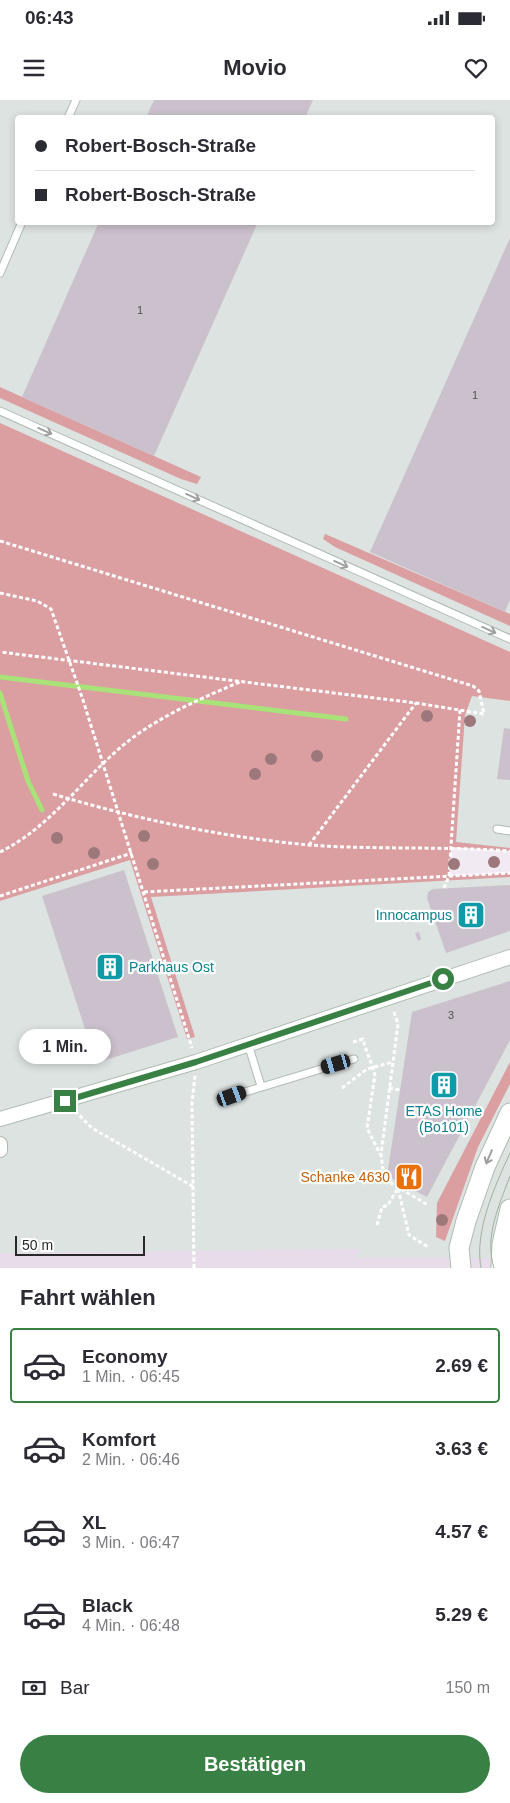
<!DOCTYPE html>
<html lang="de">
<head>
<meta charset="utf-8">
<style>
  :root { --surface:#fff; --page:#f2f2f3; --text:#2b2b33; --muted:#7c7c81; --line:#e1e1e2; --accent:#398045 }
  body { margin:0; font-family:Helvetica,sans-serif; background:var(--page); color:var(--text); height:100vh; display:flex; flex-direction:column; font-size:19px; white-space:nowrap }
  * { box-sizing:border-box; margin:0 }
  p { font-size:16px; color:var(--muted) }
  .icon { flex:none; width:28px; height:28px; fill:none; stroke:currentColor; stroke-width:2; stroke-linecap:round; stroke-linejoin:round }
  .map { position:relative; height:1168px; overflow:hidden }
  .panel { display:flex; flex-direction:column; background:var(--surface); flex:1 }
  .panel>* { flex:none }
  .top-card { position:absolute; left:15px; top:15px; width:480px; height:110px; border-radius:5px; box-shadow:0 2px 8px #0003; display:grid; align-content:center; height:110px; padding:0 20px; background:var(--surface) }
  .scale { position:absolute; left:15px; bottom:12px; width:130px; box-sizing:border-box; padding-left:5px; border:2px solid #292929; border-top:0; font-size:14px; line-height:18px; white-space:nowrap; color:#292929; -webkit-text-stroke:4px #fff; paint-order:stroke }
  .end { position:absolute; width:22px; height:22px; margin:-11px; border:6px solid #398045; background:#fff; box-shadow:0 0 0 2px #fff }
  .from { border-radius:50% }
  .bubble { position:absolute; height:35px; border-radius:18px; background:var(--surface); box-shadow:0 2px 8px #0003; font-size:16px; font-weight:600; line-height:35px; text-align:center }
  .car { position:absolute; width:15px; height:30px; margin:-15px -8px; border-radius:6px; box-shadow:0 0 4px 1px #0007; background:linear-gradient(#222 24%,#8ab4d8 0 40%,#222 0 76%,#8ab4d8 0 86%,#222 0) }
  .top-card b { display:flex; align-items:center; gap:18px; height:48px; font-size:19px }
  .top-card b+b { border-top:1px solid var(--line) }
  .top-card i { width:12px; height:12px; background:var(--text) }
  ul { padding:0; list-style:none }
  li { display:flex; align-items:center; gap:15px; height:75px; margin:0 10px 8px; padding:0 10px; border:2px solid transparent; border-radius:5px }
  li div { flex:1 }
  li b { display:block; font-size:19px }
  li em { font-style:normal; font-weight:600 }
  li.on { border-color:var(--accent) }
  li>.icon { width:45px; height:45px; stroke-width:1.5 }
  h2 { padding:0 20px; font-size:22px; line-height:60px }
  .pay { display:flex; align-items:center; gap:12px; height:55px; padding:0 20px; font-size:19px }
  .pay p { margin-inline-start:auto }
  .action { display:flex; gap:10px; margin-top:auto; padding:10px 20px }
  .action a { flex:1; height:58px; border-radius:30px; background:var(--accent); color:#fff; font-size:20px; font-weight:600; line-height:58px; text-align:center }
  .status { display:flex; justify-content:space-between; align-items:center; height:35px; padding:0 25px; background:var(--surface); direction:ltr }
  .status svg { height:14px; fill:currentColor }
  header { display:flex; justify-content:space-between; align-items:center; height:65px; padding:0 20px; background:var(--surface); font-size:22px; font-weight:600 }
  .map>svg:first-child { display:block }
</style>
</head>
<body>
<div class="status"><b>06:43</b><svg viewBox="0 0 49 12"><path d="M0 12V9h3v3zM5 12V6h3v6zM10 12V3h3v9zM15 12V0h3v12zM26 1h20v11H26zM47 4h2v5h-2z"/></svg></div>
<header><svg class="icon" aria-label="menu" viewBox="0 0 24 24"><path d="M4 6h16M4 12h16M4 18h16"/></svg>Movio<svg class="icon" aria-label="heart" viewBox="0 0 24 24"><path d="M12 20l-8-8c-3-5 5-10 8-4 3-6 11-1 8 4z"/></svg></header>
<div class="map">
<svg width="510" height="1168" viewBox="0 0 510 1168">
  <rect width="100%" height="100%" fill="#e8dcea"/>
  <path fill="#dce3e0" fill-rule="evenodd" d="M0,0H510V1158H355L359,1149L0,1153ZM18,18H492V122H18Z"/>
  <g fill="#db9ea1">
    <polygon points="0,287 22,297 201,377 197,384 181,379 0,298"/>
    <polygon points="0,323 510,552 510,601 472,596 465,615 456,742 510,748 510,777 151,797 195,937 187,939 130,760 0,801"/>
    <polygon points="325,434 510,514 510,526 335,447 323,439"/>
    <polygon points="510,962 510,984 478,1047 445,1141 436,1137 437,1103"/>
  </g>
  <polygon fill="#f2eaf3" points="451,747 510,751 510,773 449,776"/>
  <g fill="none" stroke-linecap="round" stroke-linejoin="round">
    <g stroke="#a8e279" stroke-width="5">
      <polyline points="0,577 346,619"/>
      <polyline points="0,593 28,681 42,710"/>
    </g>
  </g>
  <g fill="#cbc1cc">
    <polygon points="154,0 313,0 305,18 146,18"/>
    <polygon points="99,122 258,122 154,356 22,297"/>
    <polygon points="510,138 510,500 505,512 370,452"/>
    <polygon points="504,628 510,629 510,680 497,679"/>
    <polygon points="124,770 178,937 96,963 42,796"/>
    <polygon points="510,785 510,831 446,853 427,798 428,792 433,789"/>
    <polygon points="419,832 421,839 418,841 415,833"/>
    <polygon points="510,881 510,940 427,1097 387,1076 412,912"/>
  </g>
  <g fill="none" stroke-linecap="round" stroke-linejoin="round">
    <defs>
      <g id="lane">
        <polyline points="68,18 76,0"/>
        <polyline points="0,173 22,122"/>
        <polyline points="0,311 510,539"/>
        <polyline points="497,729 510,731"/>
        <polyline points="248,944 261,986"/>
        <polyline points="232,996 354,959"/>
      </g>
      <g id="street">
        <polyline points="0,1019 196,962 510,857"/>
        <polyline points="0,1044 0,1050"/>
      </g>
      <g id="secondary">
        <polyline points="461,1168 459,1148 466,1121 485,1067 510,1013"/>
        <polyline points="501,1168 502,1144 510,1109"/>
      </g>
    </defs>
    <use href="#lane" stroke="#b0bbb1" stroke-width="9"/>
    <use href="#street" stroke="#b0bbb1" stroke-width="16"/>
    <use href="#secondary" stroke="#b0bbb1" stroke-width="21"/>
    <g stroke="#fff" stroke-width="3" stroke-dasharray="4 2.5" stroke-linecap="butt">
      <polyline points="0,441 473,586 479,591 484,614 416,603 0,552"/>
      <polyline points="0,493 37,501 51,509 83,600 192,948"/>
      <path d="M53,694C136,719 222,737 309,745C376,750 443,746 510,751"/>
      <polyline points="309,745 416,603"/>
      <path d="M0,752C55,725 87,671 135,636C167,613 204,597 240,582"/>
      <polyline points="444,788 449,776 460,610"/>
      <polyline points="144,792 510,773"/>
      <polyline points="0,796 132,753"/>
      <polyline points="394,912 398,924 381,1054 384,1079 428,1105"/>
      <path d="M353,942L363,939C366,952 372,963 375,975L367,1028L380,1054"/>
      <polyline points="342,988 367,969 393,962"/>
      <polyline points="389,988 400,990"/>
      <polyline points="75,1011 92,1028 194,1087"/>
      <polyline points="377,1125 382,1107 388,1105 398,1088 409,1135 428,1147"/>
      <polyline points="194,1168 192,1003 195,976"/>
    </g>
    <use href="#lane" stroke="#fff" stroke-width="7"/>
    <use href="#street" stroke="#fff" stroke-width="14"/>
    <use href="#secondary" stroke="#fff" stroke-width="19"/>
    <g stroke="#a0b2a2" stroke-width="1">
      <path d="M481,1168C474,1131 495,1086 510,1053"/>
      <path d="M494,1168C484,1136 499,1106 510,1076"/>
    </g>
  </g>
  <g fill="#9d787b">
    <circle cx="427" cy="616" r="6"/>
    <circle cx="470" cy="621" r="6"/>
    <circle cx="317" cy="656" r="6"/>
    <circle cx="271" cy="659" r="6"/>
    <circle cx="255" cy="674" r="6"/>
    <circle cx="144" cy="736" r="6"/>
    <circle cx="57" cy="738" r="6"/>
    <circle cx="94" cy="753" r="6"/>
    <circle cx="494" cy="762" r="6"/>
    <circle cx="153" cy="764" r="6"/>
    <circle cx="454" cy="764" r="6"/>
    <circle cx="442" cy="1120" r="6"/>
  </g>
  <defs><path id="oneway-shaft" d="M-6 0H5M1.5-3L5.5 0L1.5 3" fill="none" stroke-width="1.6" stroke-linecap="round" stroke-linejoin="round" transform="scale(1.25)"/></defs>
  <g stroke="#9f9f9f">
    <use href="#oneway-shaft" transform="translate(45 331) rotate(24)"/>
    <use href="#oneway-shaft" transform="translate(193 397) rotate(24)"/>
    <use href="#oneway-shaft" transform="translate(341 464) rotate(24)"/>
    <use href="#oneway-shaft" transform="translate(489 530) rotate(24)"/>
    <use href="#oneway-shaft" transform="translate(489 1057) rotate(113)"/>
  </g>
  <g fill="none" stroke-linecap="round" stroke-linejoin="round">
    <polyline stroke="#398045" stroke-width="6" points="65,1001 196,962 443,879"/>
  </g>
  <defs>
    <symbol id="building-square" viewBox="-11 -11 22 22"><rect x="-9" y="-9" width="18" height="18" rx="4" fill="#0f9aa8" stroke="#fff"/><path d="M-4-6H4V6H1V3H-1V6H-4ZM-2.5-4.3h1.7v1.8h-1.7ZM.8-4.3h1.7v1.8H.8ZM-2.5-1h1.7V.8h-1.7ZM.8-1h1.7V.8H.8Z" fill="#fff"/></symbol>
    <symbol id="restaurant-square" viewBox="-11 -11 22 22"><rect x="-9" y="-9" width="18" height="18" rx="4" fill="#e8710a" stroke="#fff"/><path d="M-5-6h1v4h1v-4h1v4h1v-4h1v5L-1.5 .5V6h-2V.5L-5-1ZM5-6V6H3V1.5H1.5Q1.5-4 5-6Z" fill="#fff"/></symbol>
  </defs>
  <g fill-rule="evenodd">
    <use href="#building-square" x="455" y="799" width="32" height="32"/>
    <use href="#building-square" x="94" y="851" width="32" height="32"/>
    <use href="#building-square" x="428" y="969" width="32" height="32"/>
    <use href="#restaurant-square" x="393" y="1061" width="32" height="32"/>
  </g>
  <g text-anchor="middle" stroke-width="4.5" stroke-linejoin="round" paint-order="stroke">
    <g font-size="11" fill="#524f52">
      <text x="140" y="214">1</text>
      <text x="475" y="299">1</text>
      <text x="451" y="919">3</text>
    </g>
    <g font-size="14" fill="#0d838f" stroke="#fff" text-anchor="end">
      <text x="452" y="820">Innocampus</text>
      <text x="129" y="872" text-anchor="start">Parkhaus Ost</text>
      <text x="444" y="1016" text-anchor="middle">ETAS Home<tspan x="444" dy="16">(Bo101)</tspan></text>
    </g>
    <g font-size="14" fill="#c56008" stroke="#fff" text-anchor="end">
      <text x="390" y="1082">Schanke 4630</text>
    </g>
  </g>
</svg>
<div class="scale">50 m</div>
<i class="end from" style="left:443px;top:879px"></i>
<i class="end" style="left:65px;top:1001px"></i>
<div class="bubble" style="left:19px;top:929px;width:92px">1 Min.</div>
<i class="car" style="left:336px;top:964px;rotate:254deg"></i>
<i class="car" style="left:232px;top:996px;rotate:70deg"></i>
<div class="top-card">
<b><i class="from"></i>Robert-Bosch-Straße</b>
<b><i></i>Robert-Bosch-Straße</b>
</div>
</div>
<section class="panel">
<h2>Fahrt wählen</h2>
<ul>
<li class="on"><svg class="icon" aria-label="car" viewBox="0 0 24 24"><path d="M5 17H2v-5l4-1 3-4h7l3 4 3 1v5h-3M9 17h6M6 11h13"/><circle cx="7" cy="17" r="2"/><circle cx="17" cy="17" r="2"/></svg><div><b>Economy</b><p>1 Min. · 06:45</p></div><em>2.69 €</em></li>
<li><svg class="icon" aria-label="car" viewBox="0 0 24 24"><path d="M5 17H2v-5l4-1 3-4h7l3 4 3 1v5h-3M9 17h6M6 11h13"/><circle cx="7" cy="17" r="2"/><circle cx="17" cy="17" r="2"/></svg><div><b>Komfort</b><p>2 Min. · 06:46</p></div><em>3.63 €</em></li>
<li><svg class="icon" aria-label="car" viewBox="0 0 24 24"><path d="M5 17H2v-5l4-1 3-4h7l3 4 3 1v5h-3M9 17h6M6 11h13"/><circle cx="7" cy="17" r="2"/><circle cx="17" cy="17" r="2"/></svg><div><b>XL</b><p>3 Min. · 06:47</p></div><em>4.57 €</em></li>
<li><svg class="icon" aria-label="car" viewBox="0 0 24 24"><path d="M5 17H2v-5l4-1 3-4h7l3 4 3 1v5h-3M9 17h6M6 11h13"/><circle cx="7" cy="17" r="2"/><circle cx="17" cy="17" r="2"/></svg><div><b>Black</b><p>4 Min. · 06:48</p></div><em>5.29 €</em></li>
</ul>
<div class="pay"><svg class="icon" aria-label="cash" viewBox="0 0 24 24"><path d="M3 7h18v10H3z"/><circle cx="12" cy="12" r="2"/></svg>Bar<p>150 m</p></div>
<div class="action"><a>Bestätigen</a></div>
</section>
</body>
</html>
